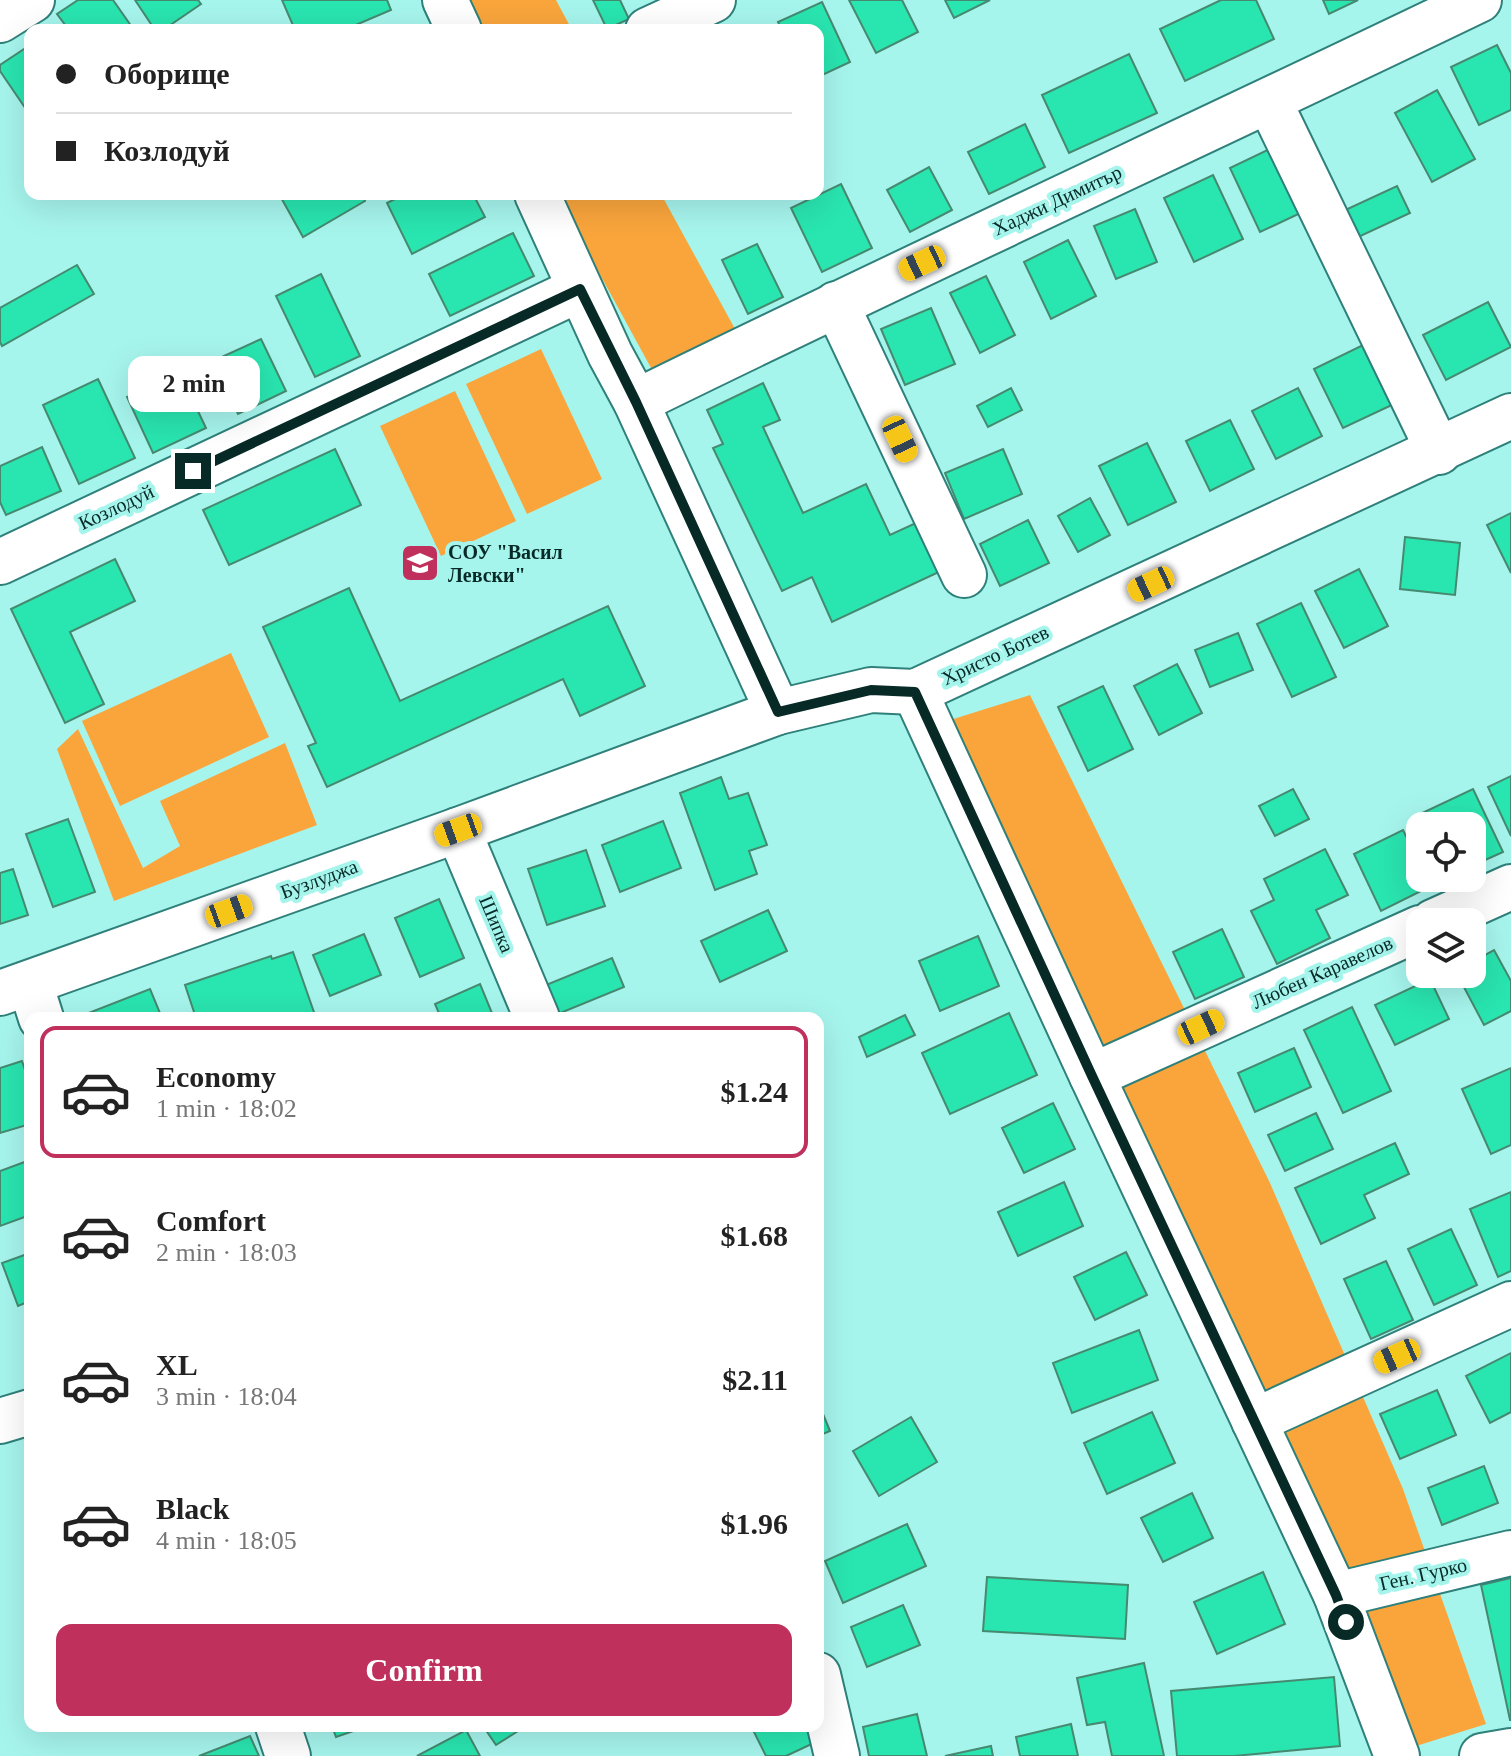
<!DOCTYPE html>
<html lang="en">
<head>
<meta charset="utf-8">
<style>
  :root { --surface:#fff; --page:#f2f2f2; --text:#222; --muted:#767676; --line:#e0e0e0; --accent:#bf305c }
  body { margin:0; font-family:"Times New Roman",serif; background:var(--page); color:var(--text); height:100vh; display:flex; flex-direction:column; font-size:30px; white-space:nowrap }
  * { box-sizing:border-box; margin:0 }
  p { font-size:26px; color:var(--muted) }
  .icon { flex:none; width:44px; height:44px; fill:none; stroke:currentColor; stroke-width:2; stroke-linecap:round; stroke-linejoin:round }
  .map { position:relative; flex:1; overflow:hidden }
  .panel { position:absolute; left:24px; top:1012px; width:800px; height:720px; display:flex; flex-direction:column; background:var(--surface); border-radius:16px; box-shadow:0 8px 32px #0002 }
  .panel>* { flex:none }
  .banner { position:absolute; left:24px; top:24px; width:800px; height:176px; border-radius:16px; box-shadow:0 8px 32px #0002; display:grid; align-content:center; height:176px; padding:0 32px; background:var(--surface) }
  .tools { position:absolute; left:1406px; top:812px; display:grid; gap:16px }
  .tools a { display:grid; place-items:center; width:80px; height:80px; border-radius:16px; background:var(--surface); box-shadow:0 8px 32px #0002; font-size:40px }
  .end { position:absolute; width:36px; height:36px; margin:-18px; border:10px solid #072a27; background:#fff; box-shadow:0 0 0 4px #fff }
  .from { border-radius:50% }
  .bubble { position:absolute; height:56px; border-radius:16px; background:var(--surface); box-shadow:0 8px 32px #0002; font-size:26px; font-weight:700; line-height:56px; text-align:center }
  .car { position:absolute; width:24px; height:48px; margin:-24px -12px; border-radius:10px; box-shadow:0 0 6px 2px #0007; background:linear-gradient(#f5c518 24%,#345 0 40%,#f5c518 0 76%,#345 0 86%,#f5c518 0) }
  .banner b { display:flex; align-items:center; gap:28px; height:76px; font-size:30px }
  .banner b+b { border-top:2px solid var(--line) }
  .banner i { width:20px; height:20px; background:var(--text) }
  ul { padding:14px 0 0; list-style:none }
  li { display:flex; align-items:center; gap:24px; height:132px; margin:0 16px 12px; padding:0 16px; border:4px solid transparent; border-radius:16px }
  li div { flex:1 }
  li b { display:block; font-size:30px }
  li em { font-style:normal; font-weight:700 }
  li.on { border-color:var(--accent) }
  li>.icon { width:72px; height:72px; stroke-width:1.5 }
  .button { display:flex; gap:16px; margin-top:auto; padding:16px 32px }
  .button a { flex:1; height:92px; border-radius:16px; background:var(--accent); color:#fff; font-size:32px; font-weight:700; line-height:92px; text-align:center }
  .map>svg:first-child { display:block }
</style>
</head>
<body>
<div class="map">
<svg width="1511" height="1756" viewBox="0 0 1511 1756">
  <rect width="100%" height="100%" fill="#a6f5ed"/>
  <g fill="#f9a53c">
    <polygon points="449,0 556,0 572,30 466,30"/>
    <polygon points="556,194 661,194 740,338 656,377"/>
    <polygon points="541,349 602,479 527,514 466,384"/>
    <polygon points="455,391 516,521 441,556 380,426"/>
    <polygon points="231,653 269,737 120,806 82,721"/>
    <polygon points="1030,695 1270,1183 1403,1489 1486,1724 1394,1753 931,726"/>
    <polygon points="78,729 143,868 180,846 160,801 285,743 317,825 114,901 57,749"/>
  </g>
  <g fill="#29e5b0" stroke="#468970" stroke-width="2">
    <polygon points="78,0 113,0 134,30 69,30 57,14"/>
    <polygon points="135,0 198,0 201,4 163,30 155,30"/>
    <polygon points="282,0 387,0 391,10 344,30 295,30"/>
    <polygon points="593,0 620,0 629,19 607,29"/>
    <polygon points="849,0 902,0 918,32 876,53"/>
    <polygon points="945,0 990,0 954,18"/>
    <polygon points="1221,0 1256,0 1274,39 1185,81 1160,29"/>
    <polygon points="1323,0 1358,0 1329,14"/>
    <polygon points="822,2 850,62 818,77 818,30 782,30 778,22"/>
    <polygon points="30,45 30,115 0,71 0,65"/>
    <polygon points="1497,45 1511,73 1511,110 1479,125 1451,67"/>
    <polygon points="1129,54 1157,113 1069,153 1042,95"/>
    <polygon points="1437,90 1475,159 1432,182 1395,113"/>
    <polygon points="1025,124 1045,167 989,194 968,152"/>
    <polygon points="1278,145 1309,209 1260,232 1230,168"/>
    <polygon points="929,167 952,210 910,232 887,190"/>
    <polygon points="1213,175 1243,239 1194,262 1164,198"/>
    <polygon points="841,184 872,248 822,272 791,208"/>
    <polygon points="1397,186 1410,213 1354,239 1341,212"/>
    <polygon points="279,194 361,194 365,201 303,237"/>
    <polygon points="405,194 473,194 485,217 412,254 387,203"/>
    <polygon points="1135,209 1157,262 1116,279 1094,226"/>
    <polygon points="513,233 534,276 450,316 429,274"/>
    <polygon points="1068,240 1096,296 1051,319 1024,262"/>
    <polygon points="757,244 783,297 748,314 722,260"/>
    <polygon points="77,265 94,294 2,346 0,342 0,308"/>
    <polygon points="321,274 360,356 315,377 276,296"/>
    <polygon points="986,276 1015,335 980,353 950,293"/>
    <polygon points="1488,302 1511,347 1446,380 1423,335"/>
    <polygon points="931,308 955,364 905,385 881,329"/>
    <polygon points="261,339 286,391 238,414 213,361"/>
    <polygon points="1365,344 1394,404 1343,428 1314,369"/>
    <polygon points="180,373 206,428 153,453 127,397"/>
    <polygon points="98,379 135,458 79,484 43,405"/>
    <polygon points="763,383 780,420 763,427 803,513 866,484 890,535 918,522 941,571 832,622 812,577 782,591 713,448 723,444 707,410"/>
    <polygon points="1011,388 1022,410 988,427 977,406"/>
    <polygon points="1298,388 1322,436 1276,459 1252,411"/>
    <polygon points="1230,420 1254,469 1210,491 1186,441"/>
    <polygon points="1147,443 1176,502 1128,525 1099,466"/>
    <polygon points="42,447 61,491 6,515 0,502 0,466"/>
    <polygon points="335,449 361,505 229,565 203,510"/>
    <polygon points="1003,449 1022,494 964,519 945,473"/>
    <polygon points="1090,498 1110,535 1078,552 1058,516"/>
    <polygon points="1511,513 1511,573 1487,525"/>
    <polygon points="1028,520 1049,563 1000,586 980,544"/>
    <polygon points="1405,537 1460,543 1455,595 1400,589"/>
    <polygon points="115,559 135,601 70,632 104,704 65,723 11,609"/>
    <polygon points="1359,569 1388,626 1344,648 1315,591"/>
    <polygon points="349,588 400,701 608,606 645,686 580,716 563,679 327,787 308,746 316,743 263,627"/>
    <polygon points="1301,603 1336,677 1292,697 1257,624"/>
    <polygon points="1238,633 1253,670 1210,687 1195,650"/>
    <polygon points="1177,664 1202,713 1159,735 1134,686"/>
    <polygon points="1103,686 1133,749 1088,771 1058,707"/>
    <polygon points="1511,776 1511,836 1488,787"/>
    <polygon points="721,777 729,799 748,793 767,845 749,851 757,874 715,890 680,793"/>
    <polygon points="1293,789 1309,819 1275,836 1259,806"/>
    <polygon points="1473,789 1503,852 1472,866 1472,826 1424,826 1418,815"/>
    <polygon points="68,819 95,892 53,907 26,834"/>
    <polygon points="663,821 681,868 620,892 602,845"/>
    <polygon points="1403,830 1420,865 1420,878 1426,878 1431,886 1381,911 1354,854"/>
    <polygon points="1325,849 1348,895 1316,910 1330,938 1277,964 1251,911 1274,900 1264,879"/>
    <polygon points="586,850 605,906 547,925 528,869"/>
    <polygon points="13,869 28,915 0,924 0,873"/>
    <polygon points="439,899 464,958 420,977 395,918"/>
    <polygon points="768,910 787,951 720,982 701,941"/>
    <polygon points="1222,929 1244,977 1195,999 1173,952"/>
    <polygon points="364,934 381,975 330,996 313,955"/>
    <polygon points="978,936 999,986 940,1011 919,961"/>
    <polygon points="1494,950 1511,981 1511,1011 1484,1025 1457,974 1472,974 1472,962"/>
    <polygon points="293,952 316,1018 268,1018 267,1016 261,1018 196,1018 185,985 271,956 272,959"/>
    <polygon points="612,958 624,987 558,1014 546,985"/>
    <polygon points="1430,979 1449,1019 1395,1045 1375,1005"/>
    <polygon points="480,984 494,1018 441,1018 435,1004"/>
    <polygon points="150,989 162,1018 88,1018 86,1014"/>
    <polygon points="1352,1007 1391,1091 1343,1113 1304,1030"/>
    <polygon points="1009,1013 1037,1075 950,1114 922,1053"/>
    <polygon points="905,1015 915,1035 867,1057 859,1037"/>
    <polygon points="1294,1048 1311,1087 1255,1112 1238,1073"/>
    <polygon points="22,1061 30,1085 30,1124 0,1133 0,1068"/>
    <polygon points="1511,1068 1511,1145 1491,1154 1462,1089"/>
    <polygon points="1053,1103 1075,1149 1024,1173 1002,1128"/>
    <polygon points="1316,1113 1333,1149 1285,1171 1268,1135"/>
    <polygon points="1395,1143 1409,1174 1364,1195 1375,1218 1321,1244 1295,1188"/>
    <polygon points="30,1160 30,1215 0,1226 0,1171"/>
    <polygon points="1064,1182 1083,1226 1018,1256 998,1212"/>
    <polygon points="1511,1192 1511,1271 1498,1277 1470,1209"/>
    <polygon points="1451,1229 1477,1285 1434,1305 1408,1249"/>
    <polygon points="1126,1252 1147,1295 1095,1320 1074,1277"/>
    <polygon points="30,1253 30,1301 18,1306 2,1263"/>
    <polygon points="1386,1261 1413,1320 1371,1339 1344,1279"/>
    <polygon points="1139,1330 1158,1380 1072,1413 1053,1363"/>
    <polygon points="1511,1353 1511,1412 1490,1423 1466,1376"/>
    <polygon points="1437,1390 1456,1435 1400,1459 1380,1414"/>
    <polygon points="818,1402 830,1431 818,1436"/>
    <polygon points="1152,1412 1175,1463 1107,1494 1084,1443"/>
    <polygon points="911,1417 937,1462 879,1496 853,1451"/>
    <polygon points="1484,1466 1498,1503 1442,1525 1428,1488"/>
    <polygon points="1192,1493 1213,1538 1163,1562 1141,1518"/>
    <polygon points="907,1524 926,1566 843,1603 825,1561"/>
    <polygon points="1263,1572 1285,1624 1217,1654 1194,1602"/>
    <polygon points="987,1577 1128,1585 1125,1639 983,1631"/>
    <polygon points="1511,1578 1511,1720 1510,1720 1481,1585"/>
    <polygon points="903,1605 920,1645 867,1667 851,1627"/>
    <polygon points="1144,1663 1164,1756 1112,1756 1105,1722 1087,1725 1077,1678"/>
    <polygon points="1334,1677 1340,1746 1234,1756 1177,1756 1171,1691"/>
    <polygon points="917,1714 927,1756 869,1756 863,1727"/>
    <polygon points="1071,1724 1078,1756 1020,1756 1016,1737"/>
    <polygon points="332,1726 368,1726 336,1737"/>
    <polygon points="483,1726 526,1726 496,1745"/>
    <polygon points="751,1726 808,1726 816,1742 786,1756 766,1756"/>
    <polygon points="466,1730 480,1756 417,1756"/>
    <polygon points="250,1736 259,1756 199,1756"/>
    <polygon points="991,1746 993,1756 945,1756"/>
  </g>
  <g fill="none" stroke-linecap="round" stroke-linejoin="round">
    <defs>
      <g id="minor">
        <polyline points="445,0 459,30"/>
        <polyline points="0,20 32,0"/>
        <polyline points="648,30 713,0"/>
        <polyline points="1269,101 1439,452"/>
        <polyline points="537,194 610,354 636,402 778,712"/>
        <polyline points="836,304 964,575"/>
        <path d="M636,402C916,264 1199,135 1479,0"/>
        <polyline points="0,562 580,289"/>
        <polyline points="915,692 1092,1076 1336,1595 1397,1756"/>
        <polyline points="458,830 537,1018"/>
        <polyline points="1433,922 1511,887"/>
        <polyline points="30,983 41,1018"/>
        <polyline points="0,993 458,830 778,712 871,690 915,692 1511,416"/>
        <polyline points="1092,1076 1420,928"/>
        <polyline points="0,1421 30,1412"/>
        <polyline points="1254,1421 1511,1304"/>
        <polyline points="1336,1595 1511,1553"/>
        <polyline points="818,1675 837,1756"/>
        <polyline points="278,1726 288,1756"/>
        <polyline points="1482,1756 1511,1751"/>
      </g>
    </defs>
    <use href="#minor" stroke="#2f807a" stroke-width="48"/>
    <use href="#minor" stroke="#fff" stroke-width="44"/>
  </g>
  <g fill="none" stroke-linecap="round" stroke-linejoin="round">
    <polyline stroke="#072a27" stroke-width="10" points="193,471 580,289 636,402 778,712 871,690 915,692 1092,1076 1336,1595 1346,1622"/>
  </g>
  <defs>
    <symbol id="school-square" viewBox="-11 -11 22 22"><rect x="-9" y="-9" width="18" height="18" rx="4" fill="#bf305c" stroke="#a6f5ed"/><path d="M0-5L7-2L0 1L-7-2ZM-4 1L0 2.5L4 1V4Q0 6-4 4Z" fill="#fff"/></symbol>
  </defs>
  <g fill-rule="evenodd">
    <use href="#school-square" x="398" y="541" width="44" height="44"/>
  </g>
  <g text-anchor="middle" stroke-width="8" stroke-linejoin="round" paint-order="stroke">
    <g font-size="20" fill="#072a27" stroke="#a6f5ed">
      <text transform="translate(1057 200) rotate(-25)" y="7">Хаджи Димитър</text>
      <text transform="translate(116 507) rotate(-25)" y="7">Козлодуй</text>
      <text transform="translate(995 655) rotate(-25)" y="7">Христо Ботев</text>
      <text transform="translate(319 879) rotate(-20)" y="7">Бузлуджа</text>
      <text transform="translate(497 924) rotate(67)" y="7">Шипка</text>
      <text transform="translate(1322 972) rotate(-24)" y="7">Любен Каравелов</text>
      <text transform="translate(1423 1574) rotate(-13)" y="7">Ген. Гурко</text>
    </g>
    <g font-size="20" font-weight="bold" fill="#072a27" stroke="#a6f5ed" text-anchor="start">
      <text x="448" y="559">СОУ "Васил<tspan x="448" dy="23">Левски"</tspan></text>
    </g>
  </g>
</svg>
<div class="tools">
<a><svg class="icon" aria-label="locate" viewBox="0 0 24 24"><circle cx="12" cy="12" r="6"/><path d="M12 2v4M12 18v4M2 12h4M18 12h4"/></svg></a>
<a><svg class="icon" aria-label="layers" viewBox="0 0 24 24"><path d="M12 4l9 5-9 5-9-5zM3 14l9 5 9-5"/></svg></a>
</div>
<i class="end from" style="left:1346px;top:1622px"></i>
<i class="end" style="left:193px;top:471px"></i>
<div class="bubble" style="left:128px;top:356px;width:132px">2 min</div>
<i class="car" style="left:922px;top:263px;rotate:245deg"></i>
<i class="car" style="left:900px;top:439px;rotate:155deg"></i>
<i class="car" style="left:1151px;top:584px;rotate:245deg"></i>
<i class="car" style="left:458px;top:830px;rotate:250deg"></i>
<i class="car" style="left:229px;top:911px;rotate:70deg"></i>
<i class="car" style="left:1201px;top:1027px;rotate:65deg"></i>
<i class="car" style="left:1397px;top:1356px;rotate:246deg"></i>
<div class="banner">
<b><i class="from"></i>Оборище</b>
<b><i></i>Козлодуй</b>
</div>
<section class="panel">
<ul>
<li class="on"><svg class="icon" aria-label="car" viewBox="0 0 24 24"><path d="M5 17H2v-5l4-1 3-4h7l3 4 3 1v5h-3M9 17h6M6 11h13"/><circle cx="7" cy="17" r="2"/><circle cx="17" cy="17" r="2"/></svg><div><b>Economy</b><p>1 min · 18:02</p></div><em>$1.24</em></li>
<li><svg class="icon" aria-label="car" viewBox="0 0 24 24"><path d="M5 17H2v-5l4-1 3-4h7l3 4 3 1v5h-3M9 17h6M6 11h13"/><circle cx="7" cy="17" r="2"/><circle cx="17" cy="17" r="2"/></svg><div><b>Comfort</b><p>2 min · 18:03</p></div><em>$1.68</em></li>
<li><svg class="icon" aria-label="car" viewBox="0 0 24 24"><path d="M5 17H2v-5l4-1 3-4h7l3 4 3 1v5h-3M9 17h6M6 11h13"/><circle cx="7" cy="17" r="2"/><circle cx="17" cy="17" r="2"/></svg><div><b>XL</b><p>3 min · 18:04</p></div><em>$2.11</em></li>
<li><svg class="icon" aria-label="car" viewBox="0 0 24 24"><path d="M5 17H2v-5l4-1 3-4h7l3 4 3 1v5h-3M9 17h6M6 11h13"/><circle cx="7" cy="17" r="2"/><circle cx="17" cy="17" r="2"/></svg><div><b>Black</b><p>4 min · 18:05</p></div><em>$1.96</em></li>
</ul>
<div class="button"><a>Confirm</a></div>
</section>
</div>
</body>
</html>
